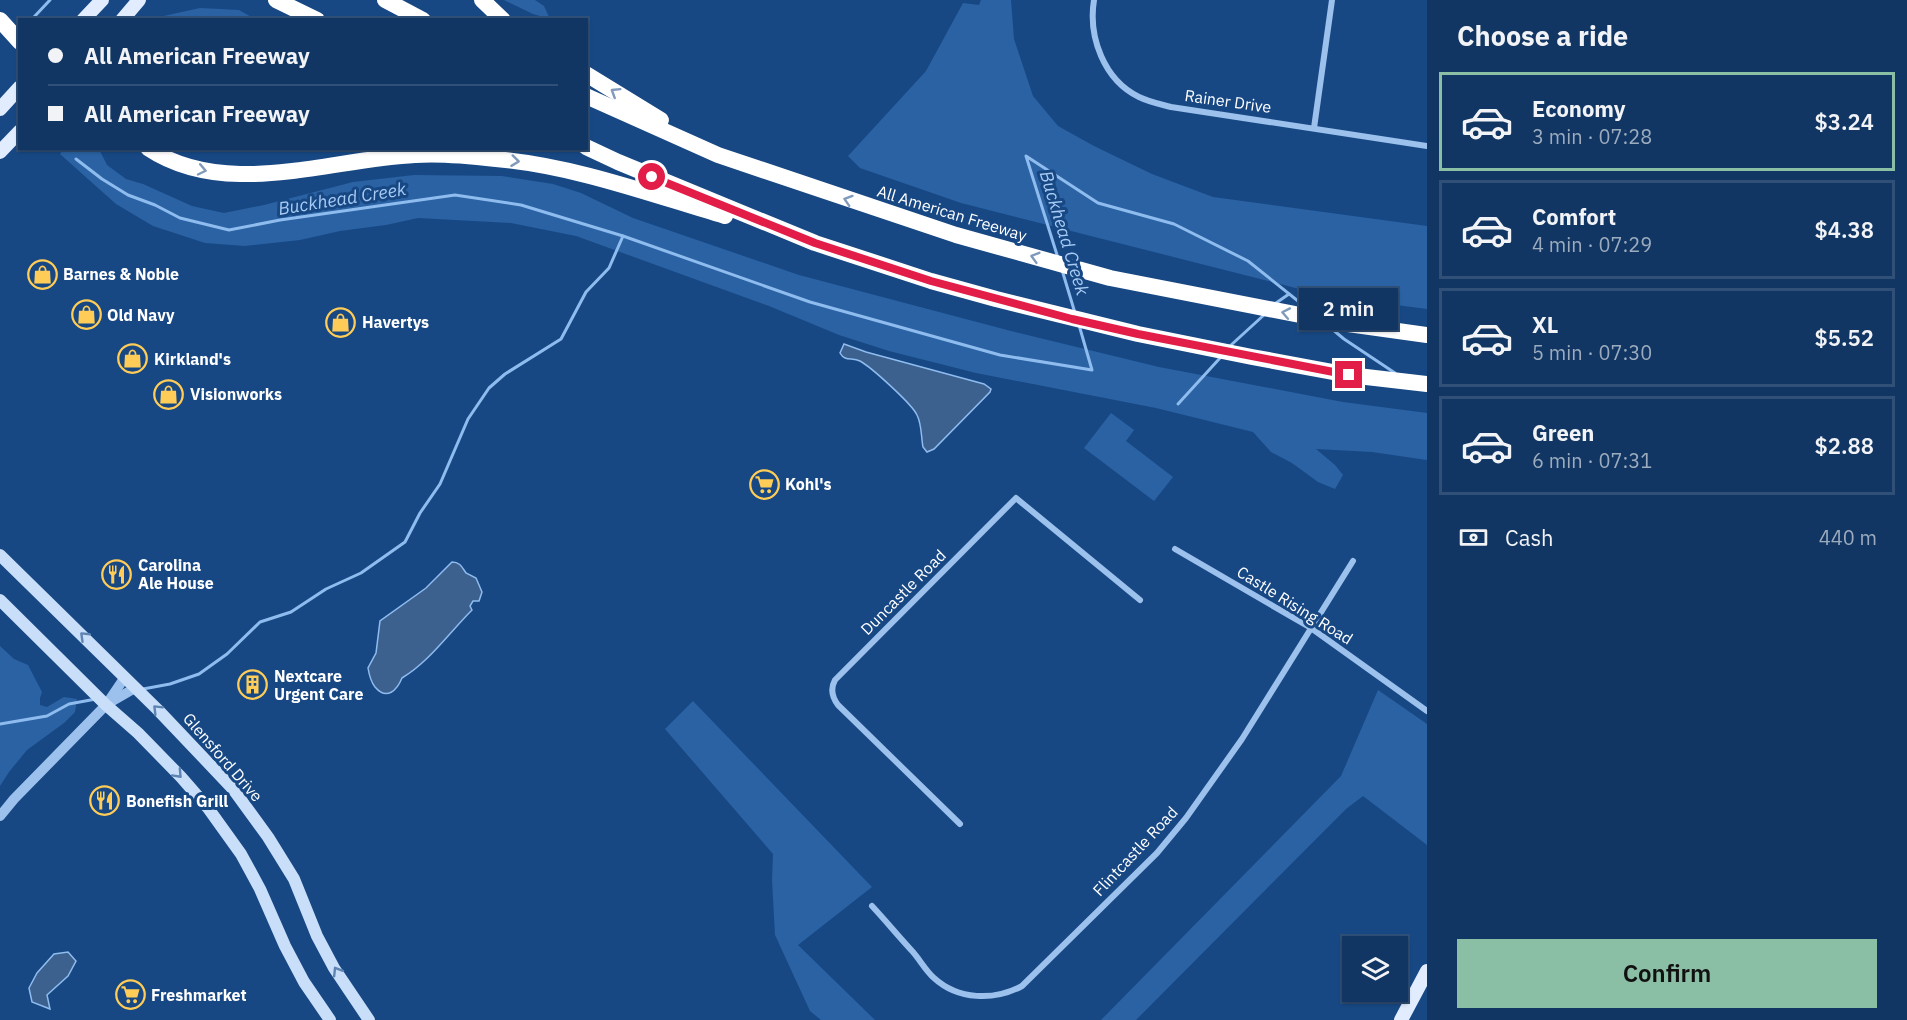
<!DOCTYPE html>
<html lang="en">
<head>
<meta charset="utf-8">
<style>
  :root { --surface:#113663; --page:#1a3e69; --text:#f1f3f6; --muted:#9cabbe; --line:#305078; --accent:#8abfa5 }
  body { margin:0; font-family:"IBM Plex Sans",sans-serif; background:var(--page); color:var(--text); height:100vh; display:flex; flex-direction:column; font-size:22px; white-space:nowrap }
  * { box-sizing:border-box; margin:0 }
  p { font-size:20px; color:var(--muted) }
  .icon { flex:none; width:33px; height:33px; fill:none; stroke:currentColor; stroke-width:2; stroke-linecap:round; stroke-linejoin:round }
  .map { position:relative; flex:1; overflow:hidden }
  .sheet { display:flex; flex-direction:column; background:var(--surface); width:480px }
  .sheet>* { flex:none }
  .banner { position:absolute; left:18px; top:18px; width:570px; height:132px; border-radius:0px; box-shadow:0 2px 4px #0004,0 0 0 2px var(--line); display:grid; align-content:center; height:132px; padding:0 30px; background:var(--surface) }
  .buttons { position:absolute; left:1342px; top:936px; display:grid; gap:12px }
  .buttons a { display:grid; place-items:center; width:66px; height:66px; border-radius:0px; background:var(--surface); box-shadow:0 2px 4px #0004,0 0 0 2px var(--line); font-size:30px }
  .end { position:absolute; width:27px; height:27px; margin:-14px; border:8px solid #e11d48; background:#fff; box-shadow:0 0 0 3px #fff }
  .from { border-radius:50% }
  .bubble { position:absolute; height:42px; border-radius:0px; background:var(--surface); box-shadow:0 2px 4px #0004,0 0 0 2px var(--line); font-size:20px; font-weight:600; line-height:42px; text-align:center }
  .banner b { display:flex; align-items:center; gap:21px; height:57px; font-size:22px }
  .banner b+b { border-top:2px solid var(--line) }
  .banner i { width:15px; height:15px; background:var(--text) }
  ul { padding:0; list-style:none }
  li { display:flex; align-items:center; gap:18px; height:99px; margin:0 12px 9px; padding:0 18px; border:3px solid var(--line); border-radius:0px }
  li div { flex:1 }
  li b { display:block; font-size:22px }
  li em { font-style:normal; font-weight:600 }
  li.on { border-color:var(--accent) }
  li>.icon { width:54px; height:54px; stroke-width:1.5 }
  h2 { padding:0 30px; font-size:27px; line-height:72px }
  .pay { display:flex; align-items:center; gap:15px; height:66px; padding:0 30px; font-size:22px }
  .pay p { margin-inline-start:auto }
  .cta { display:flex; gap:12px; margin-top:auto; padding:12px 30px }
  .cta a { flex:1; height:69px; border-radius:0px; background:var(--accent); color:#111; font-size:24px; font-weight:600; line-height:69px; text-align:center }
  main { display:flex; flex:1; min-height:0 }
  .map>svg:first-child { display:block }
</style>
</head>
<body>
<main>
<div class="map">
<svg width="1427" height="1020" viewBox="0 0 1427 1020">
  <rect width="100%" height="100%" fill="#174884"/>
  <g fill="#2a62a3">
    <polygon points="504,0 535,0 544,6 550,19 533,14"/>
    <polygon points="981,0 1011,0 1014,39 1033,96 1058,126 1094,146 1152,174 1213,197 1427,226 1427,309 1327,296 961,203 860,168 848,156 926,71 963,3 979,5"/>
    <polygon points="200,8 239,10 255,19 150,19"/>
    <polygon points="63,149 99,149 107,165 126,179 143,184 192,206 224,213 264,205 353,182 414,175 502,176 553,184 581,193 633,218 799,275 1011,331 1159,367 1343,402 1427,413 1427,460 1372,452 1316,449 1335,465 1343,475 1335,489 1318,482 1292,463 1271,452 1253,432 1156,408 976,373 889,351 839,335 769,306 576,236 511,223 418,218 386,225 340,231 300,240 245,246 205,243 153,226 116,204 60,154"/>
    <polygon points="1111,413 1134,430 1126,441 1173,477 1154,501 1084,448"/>
    <polygon points="0,646 14,659 28,665 42,692 40,698 40,705 47,707 64,697 77,699 75,712 64,723 27,750 9,772 0,786"/>
    <polygon points="1378,690 1427,724 1427,845 1363,796 1346,809 1136,1020 1101,1020 1341,776"/>
    <polygon points="693,701 872,887 798,945 875,1020 821,1020 810,1011 775,935 772,880 773,854 665,729"/>
  </g>
  <g fill="#3d618e" stroke="#8ebcef" stroke-width="1.5">
    <path d="M844,344L866,352L984,384L991,389L990,392L934,449L927,452L923,447C921,437 922,425 917,415C912,404 871,367 860,361C852,357 845,362 840,353Z"/>
    <path d="M452,562C460,562 462,567 466,573L476,578L482,592L479,601H473L470,606L472,610C449,633 429,662 402,678C397,690 387,701 375,687C371,682 369,674 368,668L376,653L380,621L426,588Z"/>
    <polygon points="68,952 76,961 68,976 47,995 50,1009 32,1002 29,988 37,973 54,954"/>
  </g>
  <g fill="none" stroke-linecap="round" stroke-linejoin="round">
    <g stroke="#8ebcef" stroke-width="3">
      <polyline points="34,17 50,0"/>
      <polyline points="76,159 102,179 128,195 155,205 180,218 229,230 280,220 455,195 521,205 623,236 810,302 1000,355 1092,370 1079,325"/>
      <polyline points="1058,258 1026,156 1098,203 1174,224 1248,261 1308,309"/>
      <polyline points="1062,270 1075,313"/>
      <polyline points="1276,303 1289,294"/>
      <polyline points="1332,329 1344,339 1395,373"/>
      <polyline points="1230,346 1265,314"/>
      <polyline points="1178,404 1220,358"/>
      <polyline points="143,689 170,684 199,674 227,654 260,622 291,612 326,589 361,573 405,542 420,513 440,484 468,419 489,388 505,374 561,339 586,292 609,268 623,236"/>
      <polyline points="0,724 47,716 69,704 96,699"/>
    </g>
    <g stroke="#9cc1ed" stroke-width="6">
      <path d="M1094,0C1088,37 1104,80 1139,97C1149,102 1160,104 1171,107L1427,146"/>
      <polyline points="1314,128 1332,0"/>
      <polyline points="1175,549 1311,628 1427,711"/>
      <path d="M960,824L838,705C832,697 830,689 835,680L1016,498L1140,600"/>
      <path d="M872,906C886,921 899,937 913,952C920,960 926,971 934,978C958,1000 994,1001 1022,986L1157,853L1186,818L1242,739L1353,561"/>
    </g>
    <g stroke="#9cc1ed" stroke-width="10">
      <polyline points="109,703 135,688"/>
      <polyline points="0,816 14,799 106,705 125,677"/>
    </g>
    <g stroke="#c8def9" stroke-width="12">
      <polyline points="0,555 158,710 233,789 268,837 294,879 317,936 334,968 369,1020"/>
      <polyline points="0,600 106,705 138,733 181,777 208,808 241,854 260,889 285,946 304,982 330,1020"/>
    </g>
    <g stroke="#e1edff" stroke-width="14">
      <polyline points="83,20 102,0"/>
      <polyline points="122,20 139,0"/>
      <polyline points="0,109 20,87"/>
      <polyline points="0,152 20,131"/>
      <polyline points="1401,1020 1427,971"/>
    </g>
    <g stroke="#fff" stroke-width="16">
      <polyline points="276,0 317,20"/>
      <polyline points="385,0 423,20"/>
      <polyline points="482,0 503,20"/>
      <polyline points="0,20 20,42"/>
      <polyline points="586,74 661,120"/>
      <polyline points="586,96 718,155 956,235 1110,278 1341,323 1427,335"/>
      <polyline points="586,147 618,162 815,243 931,281 996,299 1138,334 1252,357 1349,375 1427,384"/>
      <path d="M148,148C226,200 329,159 415,155C442,153 470,156 496,159C575,166 650,194 725,216"/>
    </g>
  </g>
  <defs><path id="oneway-chevron" d="M-2-3.5L2.5 0L-2 3.5" fill="none" stroke-width="1.6" stroke-linecap="round" stroke-linejoin="round" transform="scale(1.5)"/></defs>
  <g stroke="#7f9abb">
    <use href="#oneway-chevron" transform="translate(615 92) rotate(-148)"/>
    <use href="#oneway-chevron" transform="translate(515 161) rotate(7)"/>
    <use href="#oneway-chevron" transform="translate(202 170) rotate(12)"/>
    <use href="#oneway-chevron" transform="translate(848 200) rotate(-162)"/>
    <use href="#oneway-chevron" transform="translate(1035 257) rotate(-164)"/>
    <use href="#oneway-chevron" transform="translate(1286 313) rotate(-169)"/>
  </g>
  <g stroke="#5e84b3">
    <use href="#oneway-chevron" transform="translate(84 636) rotate(-136)"/>
    <use href="#oneway-chevron" transform="translate(157 709) rotate(-135)"/>
    <use href="#oneway-chevron" transform="translate(178 774) rotate(47)"/>
    <use href="#oneway-chevron" transform="translate(337 971) rotate(-122)"/>
  </g>
  <g fill="none" stroke-linecap="round" stroke-linejoin="round">
    <polyline stroke="#e11d48" stroke-width="8" points="652,177 815,243 931,281 1072,319 1138,334 1349,375"/>
  </g>
  <defs>
    <symbol id="shop-ring" viewBox="-11 -11 22 22"><circle r="9.5" fill="#174884" stroke="#ffcd57" stroke-width="1.5"/><path d="M-5-2.5h2.3a2.7 3.5 0 0 1 5.4 0H5L5.5 6h-11ZM-1.5-2.5h3a1.5 2.3 0 0 0-3 0Z" fill="#ffcd57"/></symbol>
    <symbol id="supermarket-ring" viewBox="-11 -11 22 22"><circle r="9.5" fill="#174884" stroke="#ffcd57" stroke-width="1.5"/><path d="M-6-5.5h2.5l.6 2H6L4.5 2H-2.5L-4.4-4H-6ZM-1.5 3.2a1.3 1.3 0 1 0 .1 0ZM3 3.2a1.3 1.3 0 1 0 .1 0Z" fill="#ffcd57"/></symbol>
    <symbol id="restaurant-ring" viewBox="-11 -11 22 22"><circle r="9.5" fill="#174884" stroke="#ffcd57" stroke-width="1.5"/><path d="M-5-6h1v4h1v-4h1v4h1v-4h1v5L-1.5 .5V6h-2V.5L-5-1ZM5-6V6H3V1.5H1.5Q1.5-4 5-6Z" fill="#ffcd57"/></symbol>
    <symbol id="building-ring" viewBox="-11 -11 22 22"><circle r="9.5" fill="#174884" stroke="#ffcd57" stroke-width="1.5"/><path d="M-4-6H4V6H1V3H-1V6H-4ZM-2.5-4.3h1.7v1.8h-1.7ZM.8-4.3h1.7v1.8H.8ZM-2.5-1h1.7V.8h-1.7ZM.8-1h1.7V.8H.8Z" fill="#ffcd57"/></symbol>
  </defs>
  <g fill-rule="evenodd">
    <use href="#shop-ring" x="26" y="258" width="33" height="33"/>
    <use href="#shop-ring" x="70" y="298" width="33" height="33"/>
    <use href="#shop-ring" x="324" y="306" width="33" height="33"/>
    <use href="#shop-ring" x="116" y="342" width="33" height="33"/>
    <use href="#shop-ring" x="152" y="378" width="33" height="33"/>
    <use href="#supermarket-ring" x="748" y="468" width="33" height="33"/>
    <use href="#restaurant-ring" x="100" y="558" width="33" height="33"/>
    <use href="#building-ring" x="236" y="668" width="33" height="33"/>
    <use href="#restaurant-ring" x="88" y="784" width="33" height="33"/>
    <use href="#supermarket-ring" x="114" y="978" width="33" height="33"/>
  </g>
  <g text-anchor="middle" stroke-width="6" stroke-linejoin="round" paint-order="stroke">
    <g font-size="16" fill="#fff" stroke="#174884">
      <text transform="translate(1228 101) rotate(8)" y="6">Rainer Drive</text>
      <text transform="translate(952 213) rotate(17)" y="6">All American Freeway</text>
      <text transform="translate(903 592) rotate(-45)" y="6">Duncastle Road</text>
      <text transform="translate(1295 605) rotate(32)" y="6">Castle Rising Road</text>
      <text transform="translate(223 757) rotate(49)" y="6">Glensford Drive</text>
      <text transform="translate(1135 851) rotate(-47)" y="6">Flintcastle Road</text>
    </g>
    <g font-size="16" font-weight="bold" fill="#fff" stroke="#174884" text-anchor="start">
      <text x="63" y="280">Barnes &amp; Noble</text>
      <text x="107" y="321">Old Navy</text>
      <text x="362" y="328">Havertys</text>
      <text x="154" y="365">Kirkland's</text>
      <text x="190" y="400">Visionworks</text>
      <text x="785" y="490">Kohl's</text>
      <text x="138" y="571">Carolina<tspan x="138" dy="18">Ale House</tspan></text>
      <text x="274" y="682">Nextcare<tspan x="274" dy="18">Urgent Care</tspan></text>
      <text x="126" y="807">Bonefish Grill</text>
      <text x="151" y="1001">Freshmarket</text>
    </g>
    <g font-size="18" font-style="italic" fill="#a7cbf4" stroke="#174884">
      <text transform="translate(342 199) rotate(-9)" y="6">Buckhead Creek</text>
      <text transform="translate(1064 233) rotate(73)" y="6">Buckhead Creek</text>
    </g>
  </g>
</svg>
<div class="buttons">
<a><svg class="icon" aria-label="layers" viewBox="0 0 24 24"><path d="M12 4l9 5-9 5-9-5zM3 14l9 5 9-5"/></svg></a>
</div>
<i class="end from" style="left:652px;top:177px"></i>
<i class="end" style="left:1349px;top:375px"></i>
<div class="bubble" style="left:1299px;top:288px;width:99px">2 min</div>
<div class="banner">
<b><i class="from"></i>All American Freeway</b>
<b><i></i>All American Freeway</b>
</div>
</div>
<section class="sheet">
<h2>Choose a ride</h2>
<ul>
<li class="on"><svg class="icon" aria-label="car" viewBox="0 0 24 24"><path d="M5 17H2v-5l4-1 3-4h7l3 4 3 1v5h-3M9 17h6M6 11h13"/><circle cx="7" cy="17" r="2"/><circle cx="17" cy="17" r="2"/></svg><div><b>Economy</b><p>3 min · 07:28</p></div><em>$3.24</em></li>
<li><svg class="icon" aria-label="car" viewBox="0 0 24 24"><path d="M5 17H2v-5l4-1 3-4h7l3 4 3 1v5h-3M9 17h6M6 11h13"/><circle cx="7" cy="17" r="2"/><circle cx="17" cy="17" r="2"/></svg><div><b>Comfort</b><p>4 min · 07:29</p></div><em>$4.38</em></li>
<li><svg class="icon" aria-label="car" viewBox="0 0 24 24"><path d="M5 17H2v-5l4-1 3-4h7l3 4 3 1v5h-3M9 17h6M6 11h13"/><circle cx="7" cy="17" r="2"/><circle cx="17" cy="17" r="2"/></svg><div><b>XL</b><p>5 min · 07:30</p></div><em>$5.52</em></li>
<li><svg class="icon" aria-label="car" viewBox="0 0 24 24"><path d="M5 17H2v-5l4-1 3-4h7l3 4 3 1v5h-3M9 17h6M6 11h13"/><circle cx="7" cy="17" r="2"/><circle cx="17" cy="17" r="2"/></svg><div><b>Green</b><p>6 min · 07:31</p></div><em>$2.88</em></li>
</ul>
<div class="pay"><svg class="icon" aria-label="cash" viewBox="0 0 24 24"><path d="M3 7h18v10H3z"/><circle cx="12" cy="12" r="2"/></svg>Cash<p>440 m</p></div>
<div class="cta"><a>Confirm</a></div>
</section>
</main>
</body>
</html>
